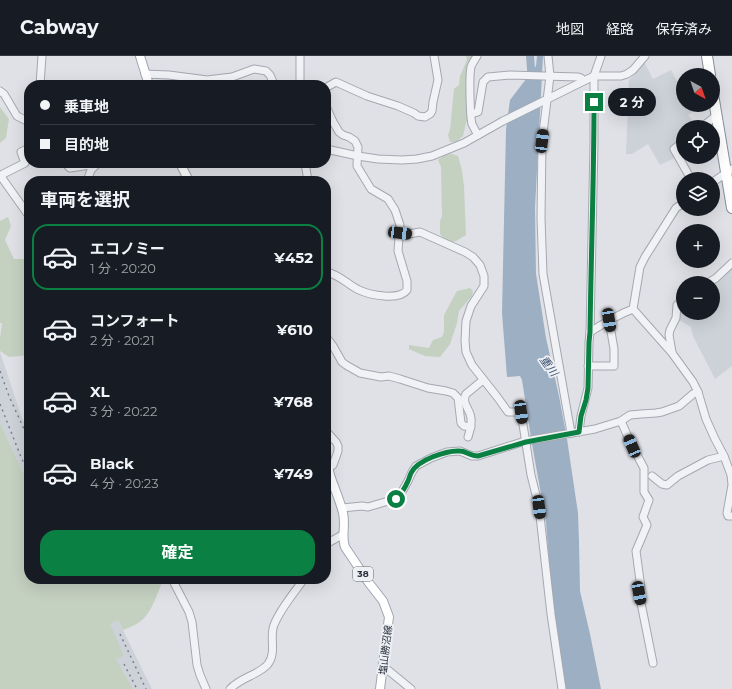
<!DOCTYPE html>
<html lang="ja">
<head>
<meta charset="utf-8">
<style>
  :root { --surface:#171b24; --page:#20242c; --text:#f1f3f6; --muted:#9ea1a6; --line:#363941; --accent:#0b8043 }
  body { margin:0; font-family:Montserrat,"Noto Sans JP",sans-serif; background:var(--page); color:var(--text); height:100vh; display:flex; flex-direction:column; font-size:15px; white-space:nowrap }
  * { box-sizing:border-box; margin:0 }
  p { font-size:13px; color:var(--muted) }
  .icon { flex:none; width:22px; height:22px; fill:none; stroke:currentColor; stroke-width:2; stroke-linecap:round; stroke-linejoin:round }
  .map { position:relative; flex:1; overflow:hidden }
  .side { position:absolute; left:24px; top:120px; width:307px; height:408px; display:flex; flex-direction:column; background:var(--surface); border-radius:16px; box-shadow:0 4px 16px #0002 }
  .side>* { flex:none }
  .guide { position:absolute; left:24px; top:24px; width:307px; height:88px; border-radius:16px; box-shadow:0 4px 16px #0002; display:grid; align-content:center; height:88px; padding:0 16px; background:var(--surface) }
  .needle { width:26px; rotate:140deg }
  .buttons { position:absolute; left:676px; top:12px; display:grid; gap:8px }
  .buttons a { display:grid; place-items:center; width:44px; height:44px; border-radius:50%; background:var(--surface); box-shadow:0 4px 16px #0002; font-size:20px }
  .end { position:absolute; width:18px; height:18px; margin:-9px; border:5px solid #0b8043; background:#fff; box-shadow:0 0 0 2px #fff }
  .from { border-radius:50% }
  .bubble { position:absolute; height:28px; border-radius:14px; background:var(--surface); box-shadow:0 4px 16px #0002; font-size:13px; font-weight:700; line-height:28px; text-align:center }
  .car { position:absolute; width:12px; height:24px; margin:-12px -6px; border-radius:5px; box-shadow:0 0 3px 1px #0007; background:linear-gradient(#222 24%,#8ab4d8 0 40%,#222 0 76%,#8ab4d8 0 86%,#222 0) }
  .guide b { display:flex; align-items:center; gap:14px; height:38px; font-size:15px }
  .guide b+b { border-top:1px solid var(--line) }
  .guide i { width:10px; height:10px; background:var(--text) }
  ul { padding:0; list-style:none }
  li { display:flex; align-items:center; gap:12px; height:66px; margin:0 8px 6px; padding:0 8px; border:2px solid transparent; border-radius:16px }
  li div { flex:1 }
  li b { display:block; font-size:15px }
  li em { font-style:normal; font-weight:700 }
  li.on { border-color:var(--accent) }
  li>.icon { width:36px; height:36px; stroke-width:1.5 }
  h2 { padding:0 16px; font-size:18px; line-height:48px }
  .action { display:flex; gap:8px; margin-top:auto; padding:8px 16px }
  .action a { flex:1; height:46px; border-radius:16px; background:var(--accent); color:#fff; font-size:16px; font-weight:700; line-height:46px; text-align:center }
  header { display:flex; align-items:center; gap:24px; box-sizing:border-box; height:56px; padding:0 20px; background:var(--surface); border-bottom:1px solid var(--line) }
  header strong { font-size:19px }
  nav { display:flex; gap:22px; margin-inline-start:auto; font-size:14px }
  .map>svg:first-child { display:block }
</style>
</head>
<body>
<header>
<strong>Cabway</strong>
<nav><a>地図</a><a>経路</a><a>保存済み</a></nav>
</header>
<div class="map">
<svg width="732" height="633" viewBox="0 0 732 633">
  <rect width="100%" height="100%" fill="#dfe1e6"/>
  <g fill="#cdd1d8">
    <polygon points="644,6 653,23 671,14 683,36 683,49 690,49 694,55 688,59 698,71 683,71 683,85 672,93 676,101 660,109 648,88 632,98 626,98 629,24 633,20"/>
    <polygon points="732,210 732,310 715,323 693,280 691,271 676,262 683,243 683,257 713,257 713,227"/>
    <polygon points="0,296 22,362 29,377 29,429 0,367"/>
    <polygon points="118,564 144,617 152,633 133,633 116,603 124,600 109,568"/>
  </g>
  <g fill="#c4d0c0">
    <polygon points="466,0 474,0 471,6 466,22 468,37 469,61 466,67 463,80 456,86 450,86 448,79 450,74 454,33 459,29 460,20 467,4"/>
    <polygon points="0,51 9,63 6,82 0,87"/>
    <polygon points="452,98 458,100 462,114 464,131 466,179 456,185 448,187 440,178 440,165 442,160 441,111 438,104 445,99"/>
    <polygon points="8,161 11,170 5,184 14,203 26,203 29,201 29,299 9,301 0,295 0,283 2,267 0,267 0,165"/>
    <polygon points="470,232 473,235 472,240 459,255 457,267 450,288 440,301 425,300 409,293 409,289 429,292 433,284 442,281 444,276 444,259 457,235"/>
    <path d="M0,367L29,429V523H162V526C158,536 153,552 145,561C140,567 131,571 123,574L118,564L110,568L124,600L116,603L133,633H0Z"/>
  </g>
  <polygon fill="#9dafc3" points="537,0 543,0 535,152 536,218 546,282 559,340 567,383 578,457 579,485 580,535 590,578 601,633 566,633 552,548 546,466 532,388 522,324 520,320 507,321 502,257 506,73 510,44 536,10"/>
  <g fill="none" stroke-linecap="round" stroke-linejoin="round">
    <polyline stroke="#9dafc3" stroke-width="8" points="530,0 532,26"/>
    <defs>
      <g id="minor">
        <polyline points="300,0 300,29"/>
        <path d="M477,0C475,4 472,7 471,11C469,19 470,60 472,68C474,72 476,76 478,79"/>
        <polyline points="548,0 550,20 542,85 541,162 543,218 571,377"/>
        <polyline points="145,18 169,19 207,24 232,21 254,13 266,15 270,19 273,26"/>
        <polyline points="40,29 42,0"/>
        <polyline points="326,32 327,31 336,26 367,40 398,50 414,57 418,60 425,61 430,58 432,55 433,46 438,24 434,0"/>
        <polyline points="0,35 4,38 17,60 29,66"/>
        <polyline points="326,50 332,64 326,68"/>
        <polyline points="471,58 478,56 483,26 488,21 510,19 578,21 581,22 583,25"/>
        <polyline points="702,71 717,59"/>
        <polyline points="683,86 674,93 691,123"/>
        <polyline points="29,92 21,96 25,107 3,118 2,122 29,160"/>
        <polyline points="326,93 358,100 378,103 402,104 417,103 432,100 464,87 503,65 594,20 621,20 627,18 633,14 645,0"/>
        <polyline points="65,107 70,112 97,108"/>
        <polyline points="305,107 308,125"/>
        <polyline points="87,125 91,114 97,108"/>
        <polyline points="713,126 732,113"/>
        <polyline points="400,177 409,178 420,176 465,196 473,201 480,209 484,220 484,230 471,250 466,265 465,285 466,296 472,309 498,342 508,356 521,356 531,419 539,451 551,558 562,633"/>
        <path d="M326,216C339,218 348,229 359,234C370,239 399,245 407,234V225L398,195L400,169L395,154L388,143L371,133L357,110L358,91L355,85L349,81L343,79L339,76L332,64"/>
        <polyline points="708,227 716,222 732,207"/>
        <polyline points="633,253 672,297 693,326 698,336 706,363 715,383 724,400 731,419 732,429 727,457 728,460 732,460"/>
        <polyline points="633,253 640,211 645,201 676,152 683,147"/>
        <path d="M590,276C604,267 617,259 633,253"/>
        <polyline points="326,281 333,290 342,306 346,309 360,317 381,321 389,320 400,323 428,332 446,335 453,337 458,342 461,367 464,370 471,371"/>
        <polyline points="672,296 669,279 670,274 676,262 677,249 683,243"/>
        <polyline points="588,310 614,310 614,293 609,264"/>
        <polyline points="621,365 632,390 644,412 644,436 649,444 643,461 647,469 636,495 641,532 639,537 653,607"/>
        <polyline points="326,375 336,386 338,390 338,395 333,409 328,413"/>
        <polyline points="579,376 581,360 588,332 589,286 590,276 594,87 594,20 601,0"/>
        <path d="M468,381C470,374 472,369 471,362C470,353 461,347 466,338L483,324"/>
        <polyline points="652,420 662,428 667,429 678,420 708,404 724,400"/>
        <polyline points="326,433 333,430"/>
        <polyline points="342,452 362,450 368,451 395,443 400,439 408,425 412,416 416,410 431,402 447,396 460,395 472,400 478,400 525,385 595,373 621,365 630,359 641,358 656,357 662,356 679,350 693,338 698,336"/>
        <polyline points="326,488 342,479"/>
        <polyline points="172,523 189,556 192,566 197,609 200,619 206,633"/>
        <polyline points="383,610 411,633"/>
        <path d="M230,633C241,621 259,619 268,608C277,596 269,581 274,569C280,553 294,537 304,523"/>
      </g>
      <g id="major">
        <polyline points="140,0 149,29"/>
        <polyline points="180,107 189,125"/>
        <path d="M326,403C328,412 330,421 334,430C337,439 341,448 343,457C346,469 341,480 345,491L369,527L383,545L389,561L380,633"/>
      </g>
      <g id="highway">
        <polyline points="707,0 710,19"/>
        <polyline points="713,38 732,152"/>
      </g>
    </defs>
    <use href="#minor" stroke="#a5a8b0" stroke-width="9"/>
    <use href="#major" stroke="#9fa6b1" stroke-width="10"/>
    <use href="#highway" stroke="#878f9c" stroke-width="12"/>
    <use href="#minor" stroke="#f1f2f5" stroke-width="7"/>
    <use href="#major" stroke="#fff" stroke-width="8"/>
    <use href="#highway" stroke="#fff" stroke-width="10"/>
    <g stroke="#7a818e" stroke-width="1.5" stroke-dasharray="2 4" stroke-linecap="butt">
      <polyline points="0,315 9,340 29,384"/>
      <polyline points="0,348 21,401 29,418"/>
      <polyline points="120,578 146,633"/>
      <polyline points="124,608 137,633"/>
    </g>
  </g>
  <g fill="none" stroke-linecap="round" stroke-linejoin="round">
    <path stroke="#0b8043" stroke-width="5" d="M396,443C401,438 405,432 408,425C409,423 410,419 411,417C417,404 447,394 460,395C466,395 470,400 478,400L526,386L579,376L581,360L586,344L588,332L589,286L590,276C591,200 594,123 594,46"/>
  </g>
  <g text-anchor="middle" stroke-width="3.5" stroke-linejoin="round" paint-order="stroke">
    <rect fill="#eef0f4" stroke="#646a73" stroke-width="1" x="353" y="511" width="20" height="14" rx="3"/>
    <g font-size="9" font-weight="bold" fill="#29303c">
      <text x="363" y="521">38</text>
    </g>
    <g font-size="10" fill="#29303c" stroke="#eef0f4">
      <text transform="translate(385 594) rotate(-83)" y="4">塩山勝沼線</text>
    </g>
    <g font-size="11" font-style="italic" fill="#374e6c" stroke="#eef0f4">
      <text transform="translate(549 310) rotate(54)" y="4">重川</text>
    </g>
  </g>
</svg>
<div class="buttons">
<a><svg class="needle" viewBox="-14 -14 28 28"><path d="M0-13l5 13h-10z" fill="#e53935"/><path d="M0 13l5-13h-10z" fill="#9ea1a6"/></svg></a>
<a><svg class="icon" aria-label="locate" viewBox="0 0 24 24"><circle cx="12" cy="12" r="6"/><path d="M12 2v4M12 18v4M2 12h4M18 12h4"/></svg></a>
<a><svg class="icon" aria-label="layers" viewBox="0 0 24 24"><path d="M12 4l9 5-9 5-9-5zM3 14l9 5 9-5"/></svg></a>
<a>+</a>
<a>−</a>
</div>
<i class="end from" style="left:396px;top:443px"></i>
<i class="end" style="left:594px;top:46px"></i>
<div class="bubble" style="left:608px;top:32px;width:48px">2 分</div>
<i class="car" style="left:542px;top:85px;rotate:7deg"></i>
<i class="car" style="left:400px;top:177px;rotate:97deg"></i>
<i class="car" style="left:609px;top:264px;rotate:171deg"></i>
<i class="car" style="left:521px;top:356px;rotate:172deg"></i>
<i class="car" style="left:632px;top:390px;rotate:337deg"></i>
<i class="car" style="left:539px;top:451px;rotate:173deg"></i>
<i class="car" style="left:639px;top:537px;rotate:169deg"></i>
<div class="guide">
<b><i class="from"></i>乗車地</b>
<b><i></i>目的地</b>
</div>
<section class="side">
<h2>車両を選択</h2>
<ul>
<li class="on"><svg class="icon" aria-label="car" viewBox="0 0 24 24"><path d="M5 17H2v-5l4-1 3-4h7l3 4 3 1v5h-3M9 17h6M6 11h13"/><circle cx="7" cy="17" r="2"/><circle cx="17" cy="17" r="2"/></svg><div><b>エコノミー</b><p>1 分 · 20:20</p></div><em>¥452</em></li>
<li><svg class="icon" aria-label="car" viewBox="0 0 24 24"><path d="M5 17H2v-5l4-1 3-4h7l3 4 3 1v5h-3M9 17h6M6 11h13"/><circle cx="7" cy="17" r="2"/><circle cx="17" cy="17" r="2"/></svg><div><b>コンフォート</b><p>2 分 · 20:21</p></div><em>¥610</em></li>
<li><svg class="icon" aria-label="car" viewBox="0 0 24 24"><path d="M5 17H2v-5l4-1 3-4h7l3 4 3 1v5h-3M9 17h6M6 11h13"/><circle cx="7" cy="17" r="2"/><circle cx="17" cy="17" r="2"/></svg><div><b>XL</b><p>3 分 · 20:22</p></div><em>¥768</em></li>
<li><svg class="icon" aria-label="car" viewBox="0 0 24 24"><path d="M5 17H2v-5l4-1 3-4h7l3 4 3 1v5h-3M9 17h6M6 11h13"/><circle cx="7" cy="17" r="2"/><circle cx="17" cy="17" r="2"/></svg><div><b>Black</b><p>4 分 · 20:23</p></div><em>¥749</em></li>
</ul>
<div class="action"><a>確定</a></div>
</section>
</div>
</body>
</html>
